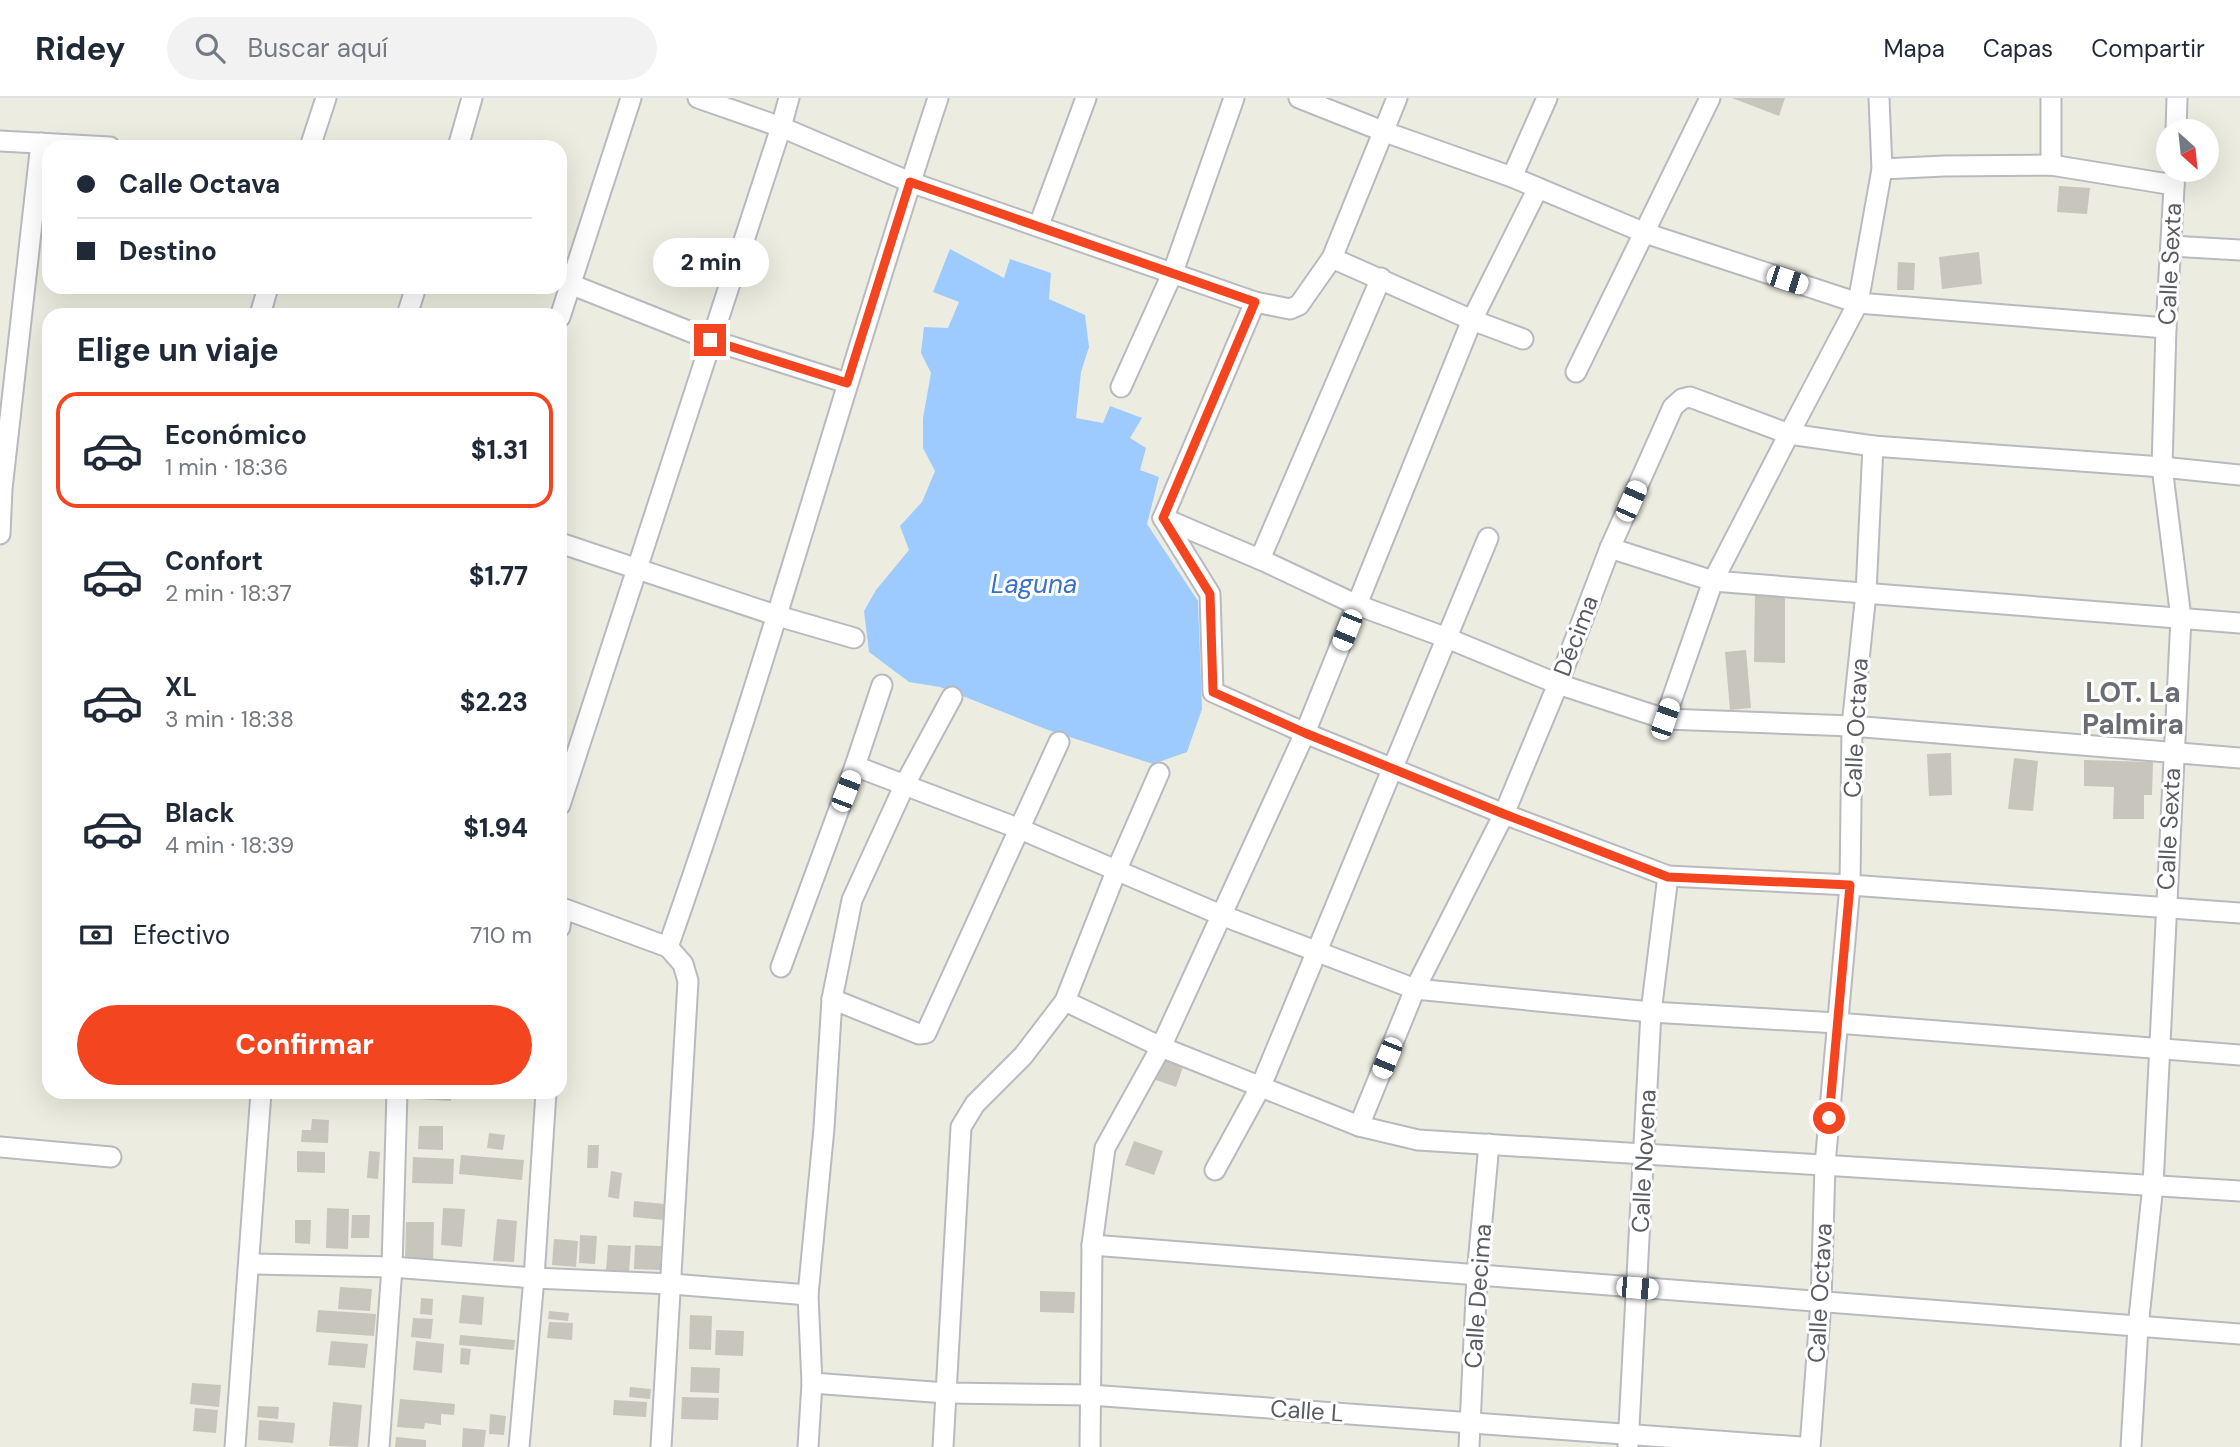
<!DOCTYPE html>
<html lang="es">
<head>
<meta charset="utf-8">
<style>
  :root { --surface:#fff; --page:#f2f2f3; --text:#1f2937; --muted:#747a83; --line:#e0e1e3; --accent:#f34620 }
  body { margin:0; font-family:"DM Sans",sans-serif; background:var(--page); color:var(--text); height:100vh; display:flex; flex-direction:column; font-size:26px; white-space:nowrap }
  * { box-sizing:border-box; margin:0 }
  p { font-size:23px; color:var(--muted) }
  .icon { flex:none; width:38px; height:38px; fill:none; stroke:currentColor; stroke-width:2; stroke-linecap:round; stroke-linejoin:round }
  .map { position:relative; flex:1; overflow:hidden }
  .sheet { position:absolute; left:42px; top:210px; width:525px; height:791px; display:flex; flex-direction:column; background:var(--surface); border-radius:21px; box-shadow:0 7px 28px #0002 }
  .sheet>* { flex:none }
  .top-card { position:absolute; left:42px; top:42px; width:525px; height:154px; border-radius:21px; box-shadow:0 7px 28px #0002; display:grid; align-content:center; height:154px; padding:0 35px; background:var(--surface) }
  .needle { width:46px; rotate:153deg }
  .controls { position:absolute; left:2156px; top:21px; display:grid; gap:14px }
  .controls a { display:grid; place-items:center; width:63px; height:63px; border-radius:50%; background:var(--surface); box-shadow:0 7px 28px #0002; font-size:35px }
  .end { position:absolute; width:32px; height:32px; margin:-16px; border:9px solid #f34620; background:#fff; box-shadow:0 0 0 4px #fff }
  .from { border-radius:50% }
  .bubble { position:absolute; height:49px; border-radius:24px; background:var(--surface); box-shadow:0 7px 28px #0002; font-size:23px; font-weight:800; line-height:49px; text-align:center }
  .car { position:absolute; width:21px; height:42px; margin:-21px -10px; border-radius:9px; box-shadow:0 0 5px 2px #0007; background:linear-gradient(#fff 24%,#345 0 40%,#fff 0 76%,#345 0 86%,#fff 0) }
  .top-card b { display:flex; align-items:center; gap:24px; height:66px; font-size:26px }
  .top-card b+b { border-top:2px solid var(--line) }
  .top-card i { width:18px; height:18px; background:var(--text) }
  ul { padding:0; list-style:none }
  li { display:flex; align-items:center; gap:21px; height:116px; margin:0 14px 10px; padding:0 21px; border:4px solid transparent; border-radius:21px }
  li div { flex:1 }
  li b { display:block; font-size:26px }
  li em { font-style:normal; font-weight:800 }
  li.active { border-color:var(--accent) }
  li>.icon { width:63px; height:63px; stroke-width:1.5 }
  h2 { padding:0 35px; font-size:32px; line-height:84px }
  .pay { display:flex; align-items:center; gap:18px; height:77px; padding:0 35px; font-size:26px }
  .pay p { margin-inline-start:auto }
  .button { display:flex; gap:14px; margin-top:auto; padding:14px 35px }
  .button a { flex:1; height:80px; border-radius:42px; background:var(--accent); color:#fff; font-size:28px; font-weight:800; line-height:80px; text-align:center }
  header { display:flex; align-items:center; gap:42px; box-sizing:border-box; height:98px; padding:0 35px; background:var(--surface); border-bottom:2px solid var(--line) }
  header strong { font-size:33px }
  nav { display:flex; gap:38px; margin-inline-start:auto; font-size:24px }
  .search { width:490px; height:63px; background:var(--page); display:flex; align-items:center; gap:18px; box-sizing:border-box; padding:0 24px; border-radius:38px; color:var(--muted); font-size:26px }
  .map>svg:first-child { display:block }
</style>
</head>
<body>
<header>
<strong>Ridey</strong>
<div class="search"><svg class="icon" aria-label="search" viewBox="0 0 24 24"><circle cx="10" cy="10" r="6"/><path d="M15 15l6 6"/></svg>Buscar aquí</div>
<nav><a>Mapa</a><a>Capas</a><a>Compartir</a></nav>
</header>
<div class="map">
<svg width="2240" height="1349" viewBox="0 0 2240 1349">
  <rect width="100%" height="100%" fill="#edece0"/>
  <polygon fill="#9ecbff" points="950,151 1004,180 1010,161 1051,175 1049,201 1085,217 1089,249 1081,274 1076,320 1103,325 1110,308 1142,320 1130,340 1146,350 1140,372 1159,379 1147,426 1198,503 1202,611 1187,654 1153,666 1048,632 940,589 909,584 869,554 864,513 876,492 909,452 900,428 922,404 935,373 923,350 923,320 931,275 921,255 924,229 948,230 959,204 933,194"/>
  <g fill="#c8c5bd">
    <polygon points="1732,0 1785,0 1779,18"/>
    <polygon points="2059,88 2090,90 2087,116 2057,114"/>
    <polygon points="1979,154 1982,186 1942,191 1939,159"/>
    <polygon points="1898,164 1915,165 1914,192 1897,192"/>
    <polygon points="1755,494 1785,494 1785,565 1754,564"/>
    <polygon points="1746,552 1751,610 1730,612 1725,554"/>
    <polygon points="1951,655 1952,697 1929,698 1927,656"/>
    <polygon points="2014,660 2038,663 2033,713 2008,711"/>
    <polygon points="2084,662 2153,664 2152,697 2144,697 2144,721 2113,721 2114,689 2084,688"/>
    <polygon points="1158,959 1183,969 1176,989 1150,980"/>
    <polygon points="418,994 452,994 451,1003 417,1001"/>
    <polygon points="312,1021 329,1022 328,1045 301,1044 302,1032 311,1032"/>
    <polygon points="419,1028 443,1028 443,1052 418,1051"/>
    <polygon points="489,1035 505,1037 503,1052 487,1050"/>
    <polygon points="1134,1043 1163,1053 1154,1077 1125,1067"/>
    <polygon points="588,1047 599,1047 598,1070 587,1070"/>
    <polygon points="297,1053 325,1054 325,1075 297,1074"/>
    <polygon points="369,1053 380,1054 378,1081 367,1080"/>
    <polygon points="461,1057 524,1062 522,1082 459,1076"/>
    <polygon points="413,1059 454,1061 453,1086 412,1085"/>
    <polygon points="611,1073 622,1075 619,1101 608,1099"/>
    <polygon points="634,1103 665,1106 664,1122 633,1119"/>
    <polygon points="327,1110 349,1111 348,1151 326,1150"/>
    <polygon points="443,1110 465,1111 462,1149 441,1147"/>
    <polygon points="352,1117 370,1117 369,1140 351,1140"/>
    <polygon points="497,1121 517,1123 514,1164 493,1163"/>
    <polygon points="295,1122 311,1122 310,1146 295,1145"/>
    <polygon points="406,1124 434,1124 433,1165 405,1164"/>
    <polygon points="580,1137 597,1138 595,1166 579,1165"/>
    <polygon points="554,1141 578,1143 576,1169 552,1167"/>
    <polygon points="608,1147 631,1148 629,1174 606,1172"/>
    <polygon points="635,1147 661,1148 660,1172 634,1171"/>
    <polygon points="340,1189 372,1191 370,1213 338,1211"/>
    <polygon points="1040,1193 1075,1194 1074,1215 1040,1214"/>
    <polygon points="462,1197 484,1199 482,1227 459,1225"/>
    <polygon points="421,1200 433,1201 432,1217 420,1216"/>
    <polygon points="318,1212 376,1216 374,1238 316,1234"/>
    <polygon points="549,1213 569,1215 568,1223 548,1221"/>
    <polygon points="690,1217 712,1218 711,1252 689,1251"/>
    <polygon points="413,1220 433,1221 431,1241 411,1239"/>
    <polygon points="549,1224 573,1225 572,1242 547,1240"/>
    <polygon points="716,1232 744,1233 743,1258 715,1257"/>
    <polygon points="460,1237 515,1242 514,1252 459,1247"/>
    <polygon points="331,1243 368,1246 365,1270 328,1267"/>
    <polygon points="416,1243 444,1246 442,1275 413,1272"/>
    <polygon points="461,1250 471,1251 469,1267 460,1266"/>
    <polygon points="691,1269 720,1270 719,1295 690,1294"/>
    <polygon points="192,1285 221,1287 219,1309 190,1306"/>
    <polygon points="630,1289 651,1291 650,1301 629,1299"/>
    <polygon points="682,1299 719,1300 718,1322 681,1321"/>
    <polygon points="400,1301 455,1306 454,1317 441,1316 441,1327 425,1325 424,1331 397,1329"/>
    <polygon points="614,1302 647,1304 646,1319 613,1317"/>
    <polygon points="333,1304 362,1307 358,1349 329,1348"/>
    <polygon points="258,1308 279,1309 278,1321 257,1319"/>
    <polygon points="195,1310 218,1312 216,1335 193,1333"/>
    <polygon points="490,1316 506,1318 504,1337 489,1336"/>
    <polygon points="259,1322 295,1325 293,1345 258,1342"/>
    <polygon points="463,1330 486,1332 484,1349 462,1349"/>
    <polygon points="396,1339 426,1342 426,1349 395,1349"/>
  </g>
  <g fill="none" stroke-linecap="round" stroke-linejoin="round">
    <defs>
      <g id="minor">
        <polyline points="698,0 781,29 910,84 1255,204 1290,211 1299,207 1332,160 1397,0"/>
        <polyline points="1299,0 1385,34 1512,79 1645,135 1858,205 2166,230"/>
        <polyline points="2051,0 2051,67"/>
        <polyline points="2176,33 2177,0"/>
        <polyline points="0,43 110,49"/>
        <polyline points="310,49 326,0"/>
        <polyline points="458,49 472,0"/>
        <polyline points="1882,71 1944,68 2051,67 2174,87"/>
        <polyline points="1512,79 1547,0"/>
        <polyline points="1039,127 1086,0"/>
        <polyline points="2171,148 2240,152"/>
        <polyline points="1332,160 1472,222 1523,241"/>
        <polyline points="560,182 711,242 847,285"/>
        <polyline points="260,217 268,189"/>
        <polyline points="407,217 416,189"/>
        <polyline points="560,219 631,0"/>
        <polyline points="1576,274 1710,0"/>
        <polyline points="1121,289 1173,174 1234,0"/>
        <polyline points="1873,348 2162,369 2240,377"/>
        <polyline points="1163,420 1210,496 1213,594 1305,635 1504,716 1668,778 1850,787 2240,815"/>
        <polyline points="1163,420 1266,464 1357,507 1447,540 1558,586 1665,621 1852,628 2240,660"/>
        <polyline points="1163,420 1255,204"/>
        <polyline points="0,436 2,391 41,45"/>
        <polyline points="560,445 778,518 854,540"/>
        <polyline points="1610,450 1713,483 2240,525"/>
        <polyline points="1260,461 1381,180"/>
        <polyline points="855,668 1020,731 1221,817 1415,891 1651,914 1837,925 2240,957"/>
        <polyline points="560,707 781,29 789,0"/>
        <polyline points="560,829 562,810 668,849 683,866 688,883 661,1349"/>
        <path d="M668,849C767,569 845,282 938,0"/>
        <polyline points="781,869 855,668 882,587"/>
        <polyline points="832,901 919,936 926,935 1059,644"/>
        <polyline points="1065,903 1117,771 1159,675"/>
        <polyline points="1359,1028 1415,891 1504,716 1558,586 1610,450 1673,309 1682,301 1690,299 1789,336 1713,483 1665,621"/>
        <polyline points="0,1049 111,1059"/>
        <polyline points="1215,1072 1261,988 1488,440"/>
        <polyline points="1092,1147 2240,1236"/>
        <polyline points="250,1166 392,1169 534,1180 672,1186 808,1197"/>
        <polyline points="812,1285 946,1295 1090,1297 1801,1349"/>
        <polyline points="1628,1348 1651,914 1668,778"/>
        <polyline points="235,1349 261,994"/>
        <polyline points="379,1349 392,1169 397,994"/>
        <polyline points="519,1349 534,1180 546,994"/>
        <polyline points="808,1349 812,1285 808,1197 824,1030 832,901 852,802 905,686 952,599"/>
        <polyline points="943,1349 961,1029 975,1006 1023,958 1065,903 1161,949 1359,1028 1418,1042 2240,1093"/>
        <polyline points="1090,1349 1092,1147 1105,1050 1161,949 1305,635 1472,222 1538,90"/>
        <polyline points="1469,1349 1477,1177 1489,1046"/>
        <polyline points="1810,1349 1821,1204 1825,1067 1850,787 1852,628 1866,495 1873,348 1789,336 1858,205 1882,71 1879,0"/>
        <polyline points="2131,1349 2138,1229 2153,1087 2181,520 2162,369 2166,230 2175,72"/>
      </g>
    </defs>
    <use href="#minor" stroke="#b8bac0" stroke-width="23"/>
    <use href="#minor" stroke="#fff" stroke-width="19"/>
  </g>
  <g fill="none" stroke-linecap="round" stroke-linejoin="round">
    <polyline stroke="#f34620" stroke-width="9" points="710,242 847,285 910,84 1255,204 1163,420 1210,496 1213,594 1305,635 1504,716 1668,779 1850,787 1829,1020"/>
  </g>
  <g text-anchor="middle" stroke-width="6" stroke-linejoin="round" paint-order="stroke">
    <g font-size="24" fill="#595c62" stroke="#fff">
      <text transform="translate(2170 166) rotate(-87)" y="8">Calle Sexta</text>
      <text transform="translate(1576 538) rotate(-69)" y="8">Décima</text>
      <text transform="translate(1856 630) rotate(-87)" y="8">Calle Octava</text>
      <text transform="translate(2169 731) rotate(-87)" y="8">Calle Sexta</text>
      <text transform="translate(1644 1063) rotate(-87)" y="8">Calle Novena</text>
      <text transform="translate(1820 1195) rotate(-87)" y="8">Calle Octava</text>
      <text transform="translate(1478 1198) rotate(-86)" y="8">Calle Decima</text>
      <text transform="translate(1307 1313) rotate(4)" y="8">Calle L</text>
    </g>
    <g font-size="26" font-style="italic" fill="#3a71c9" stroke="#fff">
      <text x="1034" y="495">Laguna</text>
    </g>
    <g font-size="28" font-weight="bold" fill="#6a6e74" stroke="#fff">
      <text x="2133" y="604">LOT. La<tspan x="2133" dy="32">Palmira</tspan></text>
    </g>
  </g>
</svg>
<div class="controls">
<a><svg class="needle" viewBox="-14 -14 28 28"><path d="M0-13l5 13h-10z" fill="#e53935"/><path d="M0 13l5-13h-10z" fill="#747a83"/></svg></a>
</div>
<i class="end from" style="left:1829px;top:1020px"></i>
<i class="end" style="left:710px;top:242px"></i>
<div class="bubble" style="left:653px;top:140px;width:116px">2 min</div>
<i class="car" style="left:1787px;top:182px;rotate:108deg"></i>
<i class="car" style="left:1631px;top:403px;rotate:24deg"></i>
<i class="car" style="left:1347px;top:532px;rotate:202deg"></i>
<i class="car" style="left:1665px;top:621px;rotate:19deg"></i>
<i class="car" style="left:846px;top:693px;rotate:21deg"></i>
<i class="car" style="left:1387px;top:960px;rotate:202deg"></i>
<i class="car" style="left:1637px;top:1190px;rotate:95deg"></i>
<div class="top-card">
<b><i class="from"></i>Calle Octava</b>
<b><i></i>Destino</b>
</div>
<section class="sheet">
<h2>Elige un viaje</h2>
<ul>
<li class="active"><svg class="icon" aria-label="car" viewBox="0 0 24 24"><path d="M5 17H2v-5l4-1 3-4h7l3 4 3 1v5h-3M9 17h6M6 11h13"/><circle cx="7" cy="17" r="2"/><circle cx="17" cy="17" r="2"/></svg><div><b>Económico</b><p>1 min · 18:36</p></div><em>$1.31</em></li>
<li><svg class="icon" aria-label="car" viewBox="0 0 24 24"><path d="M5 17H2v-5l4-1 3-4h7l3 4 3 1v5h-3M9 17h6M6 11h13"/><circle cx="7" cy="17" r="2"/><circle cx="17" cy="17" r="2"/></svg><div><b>Confort</b><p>2 min · 18:37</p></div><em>$1.77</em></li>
<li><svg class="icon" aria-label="car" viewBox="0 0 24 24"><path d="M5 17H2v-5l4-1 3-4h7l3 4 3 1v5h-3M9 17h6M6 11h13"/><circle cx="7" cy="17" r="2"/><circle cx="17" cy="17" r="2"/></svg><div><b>XL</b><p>3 min · 18:38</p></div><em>$2.23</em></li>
<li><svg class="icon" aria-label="car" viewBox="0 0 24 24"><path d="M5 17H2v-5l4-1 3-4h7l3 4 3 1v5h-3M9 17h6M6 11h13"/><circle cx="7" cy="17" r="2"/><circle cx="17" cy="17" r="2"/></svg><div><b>Black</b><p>4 min · 18:39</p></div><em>$1.94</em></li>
</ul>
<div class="pay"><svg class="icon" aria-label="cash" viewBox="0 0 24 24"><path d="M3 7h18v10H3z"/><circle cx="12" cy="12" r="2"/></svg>Efectivo<p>710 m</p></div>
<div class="button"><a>Confirmar</a></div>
</section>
</div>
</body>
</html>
